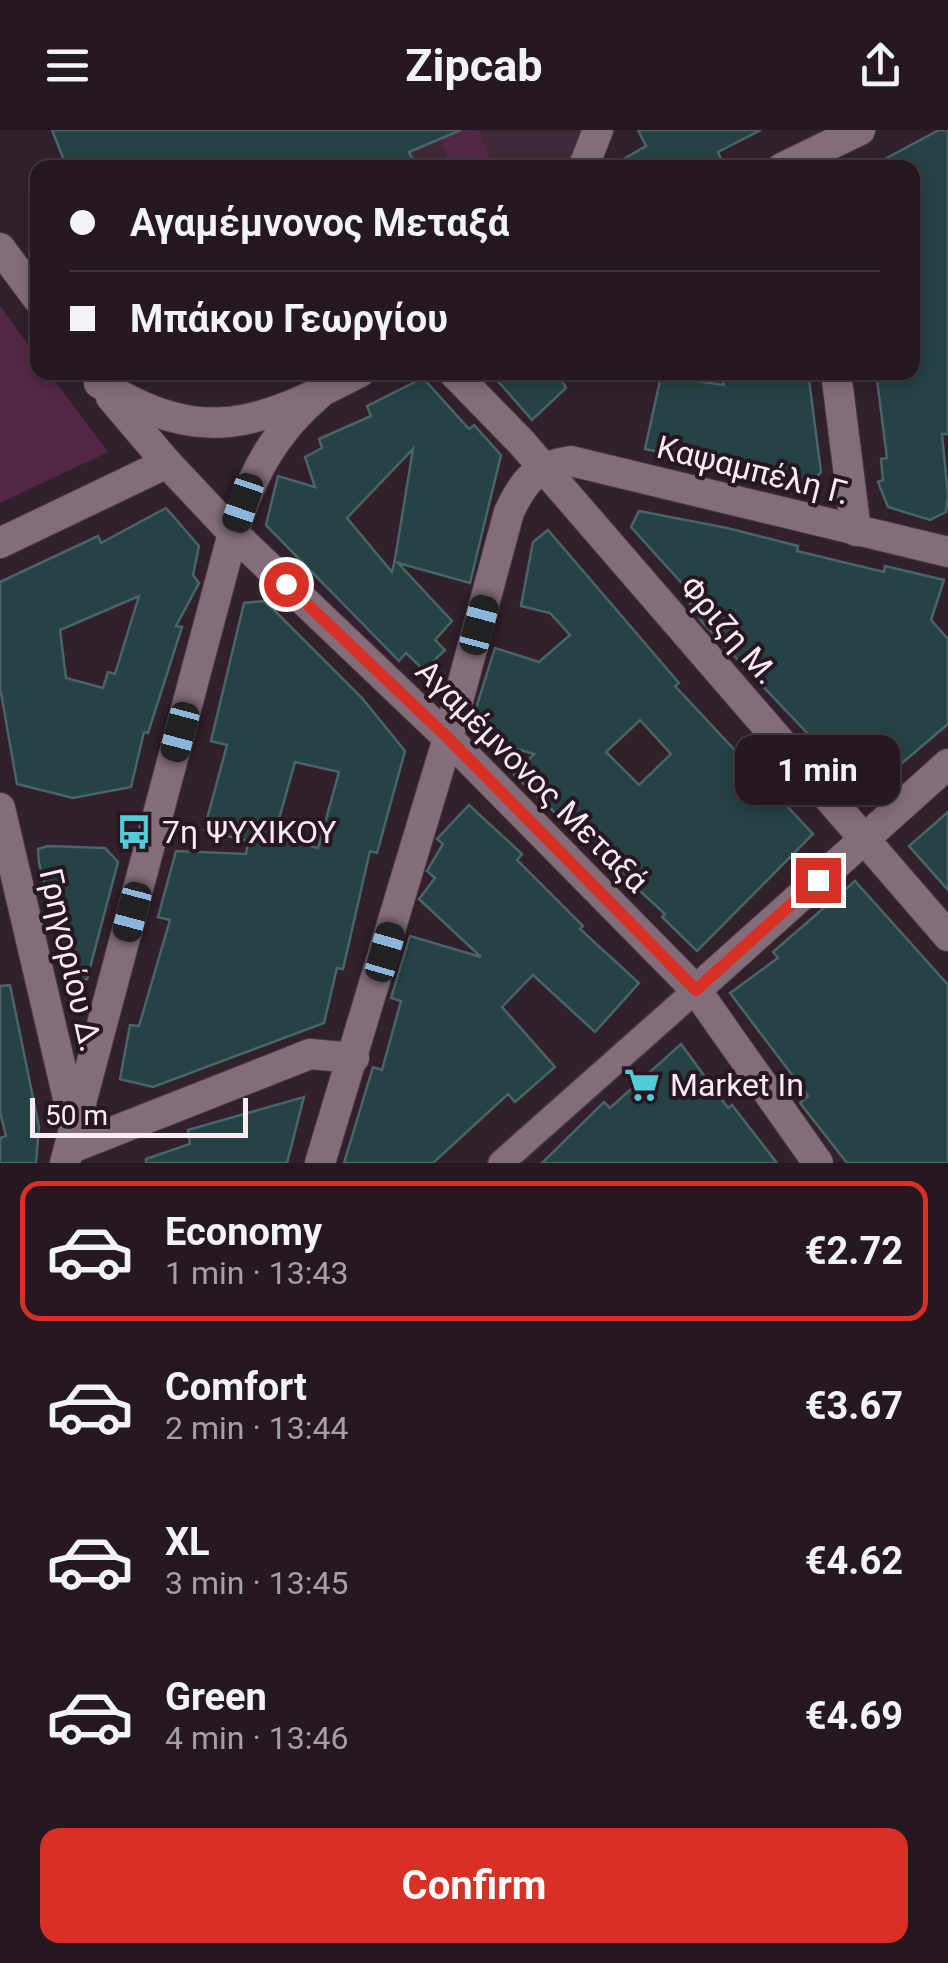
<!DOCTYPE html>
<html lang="en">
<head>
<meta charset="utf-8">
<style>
  :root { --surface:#261821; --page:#32252e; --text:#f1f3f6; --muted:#a4a0a5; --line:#42373f; --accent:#d93025 }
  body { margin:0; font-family:Roboto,sans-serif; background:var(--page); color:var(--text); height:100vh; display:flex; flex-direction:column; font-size:38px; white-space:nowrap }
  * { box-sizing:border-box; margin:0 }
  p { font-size:32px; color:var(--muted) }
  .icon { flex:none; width:55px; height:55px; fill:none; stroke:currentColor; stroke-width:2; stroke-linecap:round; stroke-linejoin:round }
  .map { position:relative; height:1033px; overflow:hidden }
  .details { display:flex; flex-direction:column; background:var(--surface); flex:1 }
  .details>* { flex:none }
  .guide { position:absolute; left:30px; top:30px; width:890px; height:220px; border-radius:20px; box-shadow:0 5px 15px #0003,0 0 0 2px var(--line); display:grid; align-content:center; height:220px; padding:0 40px; background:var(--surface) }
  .scale { position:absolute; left:30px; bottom:25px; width:218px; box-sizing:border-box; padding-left:10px; border:5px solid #f9ecf4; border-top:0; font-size:28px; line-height:35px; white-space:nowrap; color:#f9ecf4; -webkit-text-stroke:8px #281723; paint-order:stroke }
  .end { position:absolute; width:45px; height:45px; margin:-22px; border:12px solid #d93025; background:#fff; box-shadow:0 0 0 5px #fff }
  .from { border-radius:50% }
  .bubble { position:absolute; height:70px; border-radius:20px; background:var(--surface); box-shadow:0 5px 15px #0003,0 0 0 2px var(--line); font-size:32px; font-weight:700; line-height:70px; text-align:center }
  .car { position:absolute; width:30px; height:60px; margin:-30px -15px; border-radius:12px; box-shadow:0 0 8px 2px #0007; background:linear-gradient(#222 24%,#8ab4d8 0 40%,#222 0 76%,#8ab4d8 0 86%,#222 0) }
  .guide b { display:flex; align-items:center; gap:35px; height:95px; font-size:38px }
  .guide b+b { border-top:2px solid var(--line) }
  .guide i { width:25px; height:25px; background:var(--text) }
  ul { padding:18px 0 0; list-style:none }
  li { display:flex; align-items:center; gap:30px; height:140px; margin:0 20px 15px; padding:0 20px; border:5px solid transparent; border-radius:20px }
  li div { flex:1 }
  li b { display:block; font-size:38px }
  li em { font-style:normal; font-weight:700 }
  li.selected { border-color:var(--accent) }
  li>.icon { width:90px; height:90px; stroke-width:1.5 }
  .button { display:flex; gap:20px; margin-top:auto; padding:20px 40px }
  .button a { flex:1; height:115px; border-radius:20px; background:var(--accent); color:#fff; font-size:40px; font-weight:700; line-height:115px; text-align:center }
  header { display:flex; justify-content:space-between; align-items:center; height:130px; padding:0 40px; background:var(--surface); font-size:45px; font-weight:700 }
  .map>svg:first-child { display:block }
</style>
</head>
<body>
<header><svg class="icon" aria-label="menu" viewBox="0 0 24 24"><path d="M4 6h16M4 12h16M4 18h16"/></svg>Zipcab<svg class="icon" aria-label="share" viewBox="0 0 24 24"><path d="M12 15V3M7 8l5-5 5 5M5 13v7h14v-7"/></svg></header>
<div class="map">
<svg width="948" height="1033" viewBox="0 0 948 1033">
  <rect width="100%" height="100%" fill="#32202c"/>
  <polygon fill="#402939" points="309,0 591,0 577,38 323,37"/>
  <g fill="#532847">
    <polygon points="456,0 479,0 493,37 451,37 439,7"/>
    <polygon points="0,176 37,227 38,242 49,243 108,322 0,373"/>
  </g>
  <g fill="#254245" stroke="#486568" stroke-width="2.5" fill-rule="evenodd">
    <polygon points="52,0 461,0 409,22 416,38 67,38"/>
    <polygon points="638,0 761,0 718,22 722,31 709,38 608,38 646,16"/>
    <polygon points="939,0 948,0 948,304 942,304 948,366 946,382 930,390 888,377 878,352 883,350 881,329 887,328 876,242 912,242 912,38 868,38"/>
    <polygon points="490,242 558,242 566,258 532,290"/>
    <polygon points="808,242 821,342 809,355 645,319 661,246 724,255 720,244"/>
    <path d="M423,248L469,299L474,295L501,325L470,453L398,433L452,491L435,510L445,520L424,540L406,523L399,531L266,395L278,346L315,357L305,327L322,318L319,309L371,286L367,276ZM413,319L395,429L392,442L347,388Z"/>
    <path d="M166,378L199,416L193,445L199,453L176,496L182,497L148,603L144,602L131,657L73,668L17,654L0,557V452L98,406L101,413ZM139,466L115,544L108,542L103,558L66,548L60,500Z"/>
    <polygon points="639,381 727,398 798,416 797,421 884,442 885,436 944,450 931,490 948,509 948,594 860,669 809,605 702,492 690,474 696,469 631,397"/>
    <path d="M548,400L679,553L675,556L813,704L697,821L662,787L665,784L514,645L534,624L490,611L493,604L470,597L495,518L539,532L570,505L550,483L521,476L533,412ZM640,590L671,624L639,655L606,622Z"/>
    <path d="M265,471L362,568L405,621L377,723L370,721L343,839L337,838L324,893L153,957L120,949L130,895L139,896L170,790L158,787L176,721L246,724L248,711L204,700L227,615L211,611L244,473ZM295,632L339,642L318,718L274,707Z"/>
    <polygon points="469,675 522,724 517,730 583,796 580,799 639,853 595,902 533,845 502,877 555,937 515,972 508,964 433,1033 344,1033 373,937 382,940 401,871 391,868 410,806 481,827 419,769 435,748 427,741 443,714 437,709"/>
    <polygon points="948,682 948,760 909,716"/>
    <polygon points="48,716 105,718 118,732 87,849 70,851 39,733 38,719"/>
    <polygon points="855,751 948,855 948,1033 847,1033 800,973 808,966 730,863 778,828 773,822"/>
    <polygon points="10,855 39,997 36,1033 0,1033 0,1008 6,1006 0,982 0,856"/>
    <polygon points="681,914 728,978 732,975 777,1033 542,1033 604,972 610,978"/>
    <polygon points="304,967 287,1033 146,1033 146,1029 190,1014 188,1000"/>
  </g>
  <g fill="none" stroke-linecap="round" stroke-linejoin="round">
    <defs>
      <polyline id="pedestrian" points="501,1033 696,860"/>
      <g id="minor">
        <polyline points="583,38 598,0"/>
        <polyline points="836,242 856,401"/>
        <polyline points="0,413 167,333"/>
        <polyline points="0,678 75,998"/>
        <polyline points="69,1019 310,924 354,928"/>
        <path d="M320,1033L448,608L509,382C524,350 536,336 571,331L948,422"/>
      </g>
      <g id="tertiary">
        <polyline points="453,242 522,313 948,806"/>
        <polyline points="167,333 233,403 448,608 696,860 818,1033"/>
        <polyline points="696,860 948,634"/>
      </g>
      <g id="secondary">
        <polyline points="782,38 860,0"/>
        <polyline points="0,118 38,169"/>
        <path d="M99,253C203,318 258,295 360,242"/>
        <polyline points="111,267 167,333"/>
        <path d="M65,1033L233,403C252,345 272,304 319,264"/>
      </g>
    </defs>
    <use href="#pedestrian" stroke="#4a3b46" stroke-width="28"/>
    <use href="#minor" stroke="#4a3b46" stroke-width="32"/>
    <use href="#tertiary" stroke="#4a3b46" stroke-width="32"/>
    <use href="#secondary" stroke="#4a3b46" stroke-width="32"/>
    <use href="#pedestrian" stroke="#836d7b" stroke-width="25"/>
    <use href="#minor" stroke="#836d7b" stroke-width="30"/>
    <use href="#tertiary" stroke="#836d7b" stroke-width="30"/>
    <use href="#secondary" stroke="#836d7b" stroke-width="30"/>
  </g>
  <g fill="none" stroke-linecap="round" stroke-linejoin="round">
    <polyline stroke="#d93025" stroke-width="12" points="286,454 448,608 696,860 818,750"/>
  </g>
  <defs>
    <symbol id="bus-bare" viewBox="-9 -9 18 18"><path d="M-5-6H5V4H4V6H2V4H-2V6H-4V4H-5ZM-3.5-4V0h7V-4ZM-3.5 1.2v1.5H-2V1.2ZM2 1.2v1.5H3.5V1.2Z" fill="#52ccd6" stroke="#281723" stroke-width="2.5" paint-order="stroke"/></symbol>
    <symbol id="supermarket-bare" viewBox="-9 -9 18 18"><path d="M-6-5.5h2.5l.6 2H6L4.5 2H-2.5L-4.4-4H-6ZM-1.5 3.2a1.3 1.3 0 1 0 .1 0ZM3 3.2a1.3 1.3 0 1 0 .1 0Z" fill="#52ccd6" stroke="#281723" stroke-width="2.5" paint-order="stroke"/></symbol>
  </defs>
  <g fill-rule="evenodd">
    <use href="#bus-bare" x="109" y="677" width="50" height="50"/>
    <use href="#supermarket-bare" x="617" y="930" width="50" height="50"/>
  </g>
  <g text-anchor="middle" stroke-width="8" stroke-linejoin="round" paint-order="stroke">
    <g font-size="32" fill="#f9ecf4" stroke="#281723">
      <text transform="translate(753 340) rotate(14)" y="11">Καψαμπέλη Γ.</text>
      <text transform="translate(729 500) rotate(49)" y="11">Φριζη Μ.</text>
      <text transform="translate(532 646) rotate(45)" y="11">Αγαμέμνονος Μεταξά</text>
      <text transform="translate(71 830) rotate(77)" y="11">Γρηγορίου Δ.</text>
    </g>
    <g font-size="32" fill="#f9ecf4" stroke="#281723" text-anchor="start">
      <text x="162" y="713">7η ΨΥΧΙΚΟΥ</text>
      <text x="670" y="966">Market In</text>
    </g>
  </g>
</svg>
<div class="scale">50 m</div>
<i class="end from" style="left:286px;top:454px"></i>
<i class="end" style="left:818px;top:750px"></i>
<div class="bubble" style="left:735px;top:605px;width:165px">1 min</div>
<i class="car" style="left:243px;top:373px;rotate:199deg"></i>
<i class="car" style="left:479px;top:495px;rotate:15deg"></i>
<i class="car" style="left:180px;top:602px;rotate:195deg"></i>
<i class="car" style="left:132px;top:782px;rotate:195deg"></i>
<i class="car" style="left:385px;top:822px;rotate:16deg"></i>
<div class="guide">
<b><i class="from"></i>Αγαμέμνονος Μεταξά</b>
<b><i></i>Μπάκου Γεωργίου</b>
</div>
</div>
<section class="details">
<ul>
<li class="selected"><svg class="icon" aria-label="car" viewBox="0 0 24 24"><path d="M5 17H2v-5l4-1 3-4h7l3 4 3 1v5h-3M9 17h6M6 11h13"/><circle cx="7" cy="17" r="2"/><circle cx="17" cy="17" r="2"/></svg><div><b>Economy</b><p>1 min · 13:43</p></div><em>€2.72</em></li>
<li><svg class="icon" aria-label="car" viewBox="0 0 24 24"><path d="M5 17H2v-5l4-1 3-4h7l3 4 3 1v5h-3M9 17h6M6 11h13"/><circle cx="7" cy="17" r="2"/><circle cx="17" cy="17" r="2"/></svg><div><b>Comfort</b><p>2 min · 13:44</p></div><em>€3.67</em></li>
<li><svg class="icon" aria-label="car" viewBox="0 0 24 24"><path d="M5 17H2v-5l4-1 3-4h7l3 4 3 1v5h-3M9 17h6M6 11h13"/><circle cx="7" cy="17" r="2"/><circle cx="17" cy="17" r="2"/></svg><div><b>XL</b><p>3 min · 13:45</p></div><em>€4.62</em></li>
<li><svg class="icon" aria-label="car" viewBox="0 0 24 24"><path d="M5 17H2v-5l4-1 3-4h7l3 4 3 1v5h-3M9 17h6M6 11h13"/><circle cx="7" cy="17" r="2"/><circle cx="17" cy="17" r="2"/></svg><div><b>Green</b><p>4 min · 13:46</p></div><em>€4.69</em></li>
</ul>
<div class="button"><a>Confirm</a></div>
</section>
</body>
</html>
